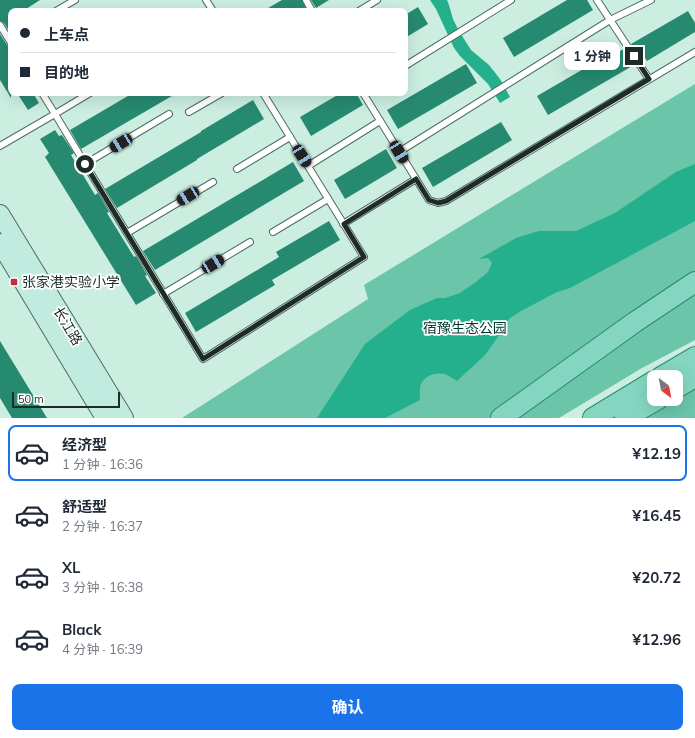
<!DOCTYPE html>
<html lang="zh">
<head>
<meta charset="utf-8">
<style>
  :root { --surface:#fff; --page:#f6f6f7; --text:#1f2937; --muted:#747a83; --line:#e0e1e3; --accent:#1a73e8 }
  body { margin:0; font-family:Mulish,"Noto Sans SC",sans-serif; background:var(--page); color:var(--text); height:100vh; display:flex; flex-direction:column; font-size:15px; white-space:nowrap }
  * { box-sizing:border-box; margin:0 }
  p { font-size:13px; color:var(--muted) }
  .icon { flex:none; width:22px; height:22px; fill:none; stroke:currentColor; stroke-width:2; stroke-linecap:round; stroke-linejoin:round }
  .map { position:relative; height:418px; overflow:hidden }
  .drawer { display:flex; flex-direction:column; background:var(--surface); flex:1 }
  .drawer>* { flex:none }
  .guide { position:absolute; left:8px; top:8px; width:400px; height:88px; border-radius:8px; box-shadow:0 4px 16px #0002; display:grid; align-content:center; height:88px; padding:0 12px; background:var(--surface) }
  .needle { width:26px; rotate:148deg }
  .controls { position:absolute; left:647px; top:370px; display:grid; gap:8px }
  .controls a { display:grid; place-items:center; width:36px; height:36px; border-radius:8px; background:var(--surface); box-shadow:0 4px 16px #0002; font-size:20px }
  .scale { position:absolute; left:12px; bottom:10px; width:108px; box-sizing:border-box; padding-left:4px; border:2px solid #1e2c27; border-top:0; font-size:11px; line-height:14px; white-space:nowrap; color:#1e2c27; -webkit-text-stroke:3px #fff; paint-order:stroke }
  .end { position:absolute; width:18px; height:18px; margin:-9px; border:5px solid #1e2c27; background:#fff; box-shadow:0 0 0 2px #fff }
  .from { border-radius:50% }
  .bubble { position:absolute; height:28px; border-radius:8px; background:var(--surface); box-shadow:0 4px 16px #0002; font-size:13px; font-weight:700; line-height:28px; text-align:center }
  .car { position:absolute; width:12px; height:24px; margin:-12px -6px; border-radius:5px; box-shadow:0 0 3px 1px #0007; background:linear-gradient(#222 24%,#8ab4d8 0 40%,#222 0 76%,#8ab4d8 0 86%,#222 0) }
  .guide b { display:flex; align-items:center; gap:14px; height:38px; font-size:15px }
  .guide b+b { border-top:1px solid var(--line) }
  .guide i { width:10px; height:10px; background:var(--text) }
  ul { padding:7px 0 0; list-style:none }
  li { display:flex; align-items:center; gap:12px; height:56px; margin:0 8px 6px; padding:0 4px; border:2px solid transparent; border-radius:8px }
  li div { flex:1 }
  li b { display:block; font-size:15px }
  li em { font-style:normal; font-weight:700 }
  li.current { border-color:var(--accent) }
  li>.icon { width:36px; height:36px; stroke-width:1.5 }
  .primary-button { display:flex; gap:8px; margin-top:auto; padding:8px 12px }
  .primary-button a { flex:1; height:46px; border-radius:8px; background:var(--accent); color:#fff; font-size:16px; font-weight:700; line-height:46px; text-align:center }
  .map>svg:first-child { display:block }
</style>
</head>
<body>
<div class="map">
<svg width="695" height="418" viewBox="0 0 695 418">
  <rect width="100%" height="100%" fill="#cbeee1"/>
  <g fill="#6ac5a9">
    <polygon points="695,84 695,272 493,418 182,418 368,299 364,285"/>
    <polygon points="695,290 695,340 642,368 559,418 513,418"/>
    <polygon points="695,387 695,418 642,418"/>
  </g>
  <g fill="#24af8d">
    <polygon points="430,0 447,0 449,5 453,19 458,29 464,39 471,50 489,65 500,79 510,97 500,103 488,84 460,56 454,48 436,9"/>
    <path d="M695,164V221L570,288L557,292L521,311L510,318L504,325L498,337L485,355L457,381C454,379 451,377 449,376C439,371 426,374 421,384C419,389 420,395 420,400L385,418H317L365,344L410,310L437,298H445L460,293L476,282L488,272L492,263L488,258L479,259L516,238L539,231H576L615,213L676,172Z"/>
  </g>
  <g fill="#268a70">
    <polygon points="0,0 40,0 23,11 11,11 11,34 4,23 0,21"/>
    <polygon points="282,0 302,0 307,11 263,11"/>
    <polygon points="311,0 329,0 316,8"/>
    <polygon points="567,0 587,0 593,10 514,57 503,38"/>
    <polygon points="418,7 428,24 405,38 405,15"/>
    <polygon points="688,11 695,23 695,32 647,61 645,58 642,60 631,44"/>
    <polygon points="0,34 7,45 11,47 11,98 0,80"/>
    <polygon points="624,49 634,65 548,115 537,96 616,50 618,52"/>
    <polygon points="466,64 477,83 398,129 387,110"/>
    <polygon points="17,93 33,93 39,103 28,110"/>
    <polygon points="133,93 177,93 81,149 70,130"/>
    <polygon points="341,93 356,93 363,105 311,136 300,117"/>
    <polygon points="253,100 264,119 197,159 197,160 117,208 105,189 201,132 201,131"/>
    <polygon points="501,122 512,140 433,187 422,168"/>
    <polygon points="55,130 59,136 62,135 74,153 71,155 95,195 98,193 109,212 107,213 134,257 136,256 147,275 145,276 156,293 136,305 45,157 49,153 40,139"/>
    <polygon points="386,149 397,168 345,199 334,180"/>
    <polygon points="293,162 304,181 155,270 143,251"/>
    <polygon points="329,221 340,240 272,280 275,285 196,332 185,313 279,257 276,252"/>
    <polygon points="0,341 47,418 12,418 0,398"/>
  </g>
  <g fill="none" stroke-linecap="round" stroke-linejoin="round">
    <defs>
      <g id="lane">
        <polyline points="206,0 213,11"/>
        <polyline points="306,0 312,11"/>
        <polyline points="597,0 649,79"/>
        <polyline points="56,11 75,0"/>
        <polyline points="359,11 377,0"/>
        <polyline points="0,25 11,43"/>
        <polyline points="405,66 511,0"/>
        <polyline points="90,93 55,114 203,359 364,257 263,93"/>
        <polyline points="363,93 429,200 438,203 446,201 695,52"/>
        <polyline points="189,112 222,93"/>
        <polyline points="0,146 55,114 42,93"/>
        <polyline points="399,152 610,20 651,0"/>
        <polyline points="85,164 169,114"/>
        <polyline points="308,166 380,121"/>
        <polyline points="237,169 290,137"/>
        <polyline points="343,224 416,179"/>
        <polyline points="273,232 328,199"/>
        <polyline points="127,233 213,182"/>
        <polyline points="163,294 250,242"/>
      </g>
      <g id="secondary">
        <polyline points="0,214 124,418"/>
        <polyline points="0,243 105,418"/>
      </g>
      <g id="primary">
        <polyline points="661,377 695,357"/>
        <polyline points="676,388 695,377"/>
        <polyline points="501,418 635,322 695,282"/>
        <polyline points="593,418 654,381"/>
        <polyline points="625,418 658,399"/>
      </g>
    </defs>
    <use href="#lane" stroke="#4e6d62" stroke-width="8"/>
    <use href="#secondary" stroke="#4e6d62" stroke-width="20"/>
    <use href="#primary" stroke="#2b8970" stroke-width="22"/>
    <use href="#lane" stroke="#fff" stroke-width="6"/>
    <use href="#secondary" stroke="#c2ebe0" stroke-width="18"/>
    <use href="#primary" stroke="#84d6c1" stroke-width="20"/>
  </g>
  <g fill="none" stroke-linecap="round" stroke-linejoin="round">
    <polyline stroke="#1e2c27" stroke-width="5" points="85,164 203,359 364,257 344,224 416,179 429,200 438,203 446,201 649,79 634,56"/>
  </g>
  <rect fill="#bf2f3c" stroke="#fff" stroke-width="1.5" x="10" y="278" width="8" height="8" rx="2"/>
  <g text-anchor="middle" stroke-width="3.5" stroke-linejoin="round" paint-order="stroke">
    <g font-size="14" fill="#1e2c27" stroke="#fff" text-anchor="start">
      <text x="22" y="287">张家港实验小学</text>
    </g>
    <g font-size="14" fill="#1e2c27" stroke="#fff">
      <text transform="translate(68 326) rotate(59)" y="5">长江路</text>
    </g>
    <g font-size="14" fill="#003a2c" stroke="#fff">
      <text x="465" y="333">宿豫生态公园</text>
    </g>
  </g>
</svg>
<div class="controls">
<a><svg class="needle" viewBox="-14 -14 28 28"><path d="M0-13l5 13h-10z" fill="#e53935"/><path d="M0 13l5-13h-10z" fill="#747a83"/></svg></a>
</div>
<div class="scale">50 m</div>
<i class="end from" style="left:85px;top:164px"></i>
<i class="end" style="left:634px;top:56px"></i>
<div class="bubble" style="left:564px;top:42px;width:56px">1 分钟</div>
<i class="car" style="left:121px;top:143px;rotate:239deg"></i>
<i class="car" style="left:399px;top:152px;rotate:148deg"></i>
<i class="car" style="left:302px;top:156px;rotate:148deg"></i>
<i class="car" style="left:188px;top:196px;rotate:239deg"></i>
<i class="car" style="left:213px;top:264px;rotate:59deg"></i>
<div class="guide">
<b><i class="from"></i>上车点</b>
<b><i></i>目的地</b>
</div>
</div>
<section class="drawer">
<ul>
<li class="current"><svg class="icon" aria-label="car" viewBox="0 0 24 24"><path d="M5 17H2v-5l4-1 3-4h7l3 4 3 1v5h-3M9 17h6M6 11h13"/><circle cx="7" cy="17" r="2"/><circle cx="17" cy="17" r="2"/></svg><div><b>经济型</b><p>1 分钟 · 16:36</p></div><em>¥12.19</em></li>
<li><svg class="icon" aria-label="car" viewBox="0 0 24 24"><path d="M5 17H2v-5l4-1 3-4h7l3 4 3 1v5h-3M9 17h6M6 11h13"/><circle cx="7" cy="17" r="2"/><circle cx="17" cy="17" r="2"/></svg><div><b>舒适型</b><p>2 分钟 · 16:37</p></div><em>¥16.45</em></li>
<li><svg class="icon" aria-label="car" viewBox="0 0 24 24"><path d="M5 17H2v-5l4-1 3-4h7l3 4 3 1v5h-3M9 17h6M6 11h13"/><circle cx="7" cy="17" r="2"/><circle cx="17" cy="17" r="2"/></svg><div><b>XL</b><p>3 分钟 · 16:38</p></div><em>¥20.72</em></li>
<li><svg class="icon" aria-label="car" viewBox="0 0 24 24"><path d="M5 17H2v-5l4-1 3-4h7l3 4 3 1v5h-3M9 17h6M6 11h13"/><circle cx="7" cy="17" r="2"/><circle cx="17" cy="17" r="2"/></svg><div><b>Black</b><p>4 分钟 · 16:39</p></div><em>¥12.96</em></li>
</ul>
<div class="primary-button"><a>确认</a></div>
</section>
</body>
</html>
